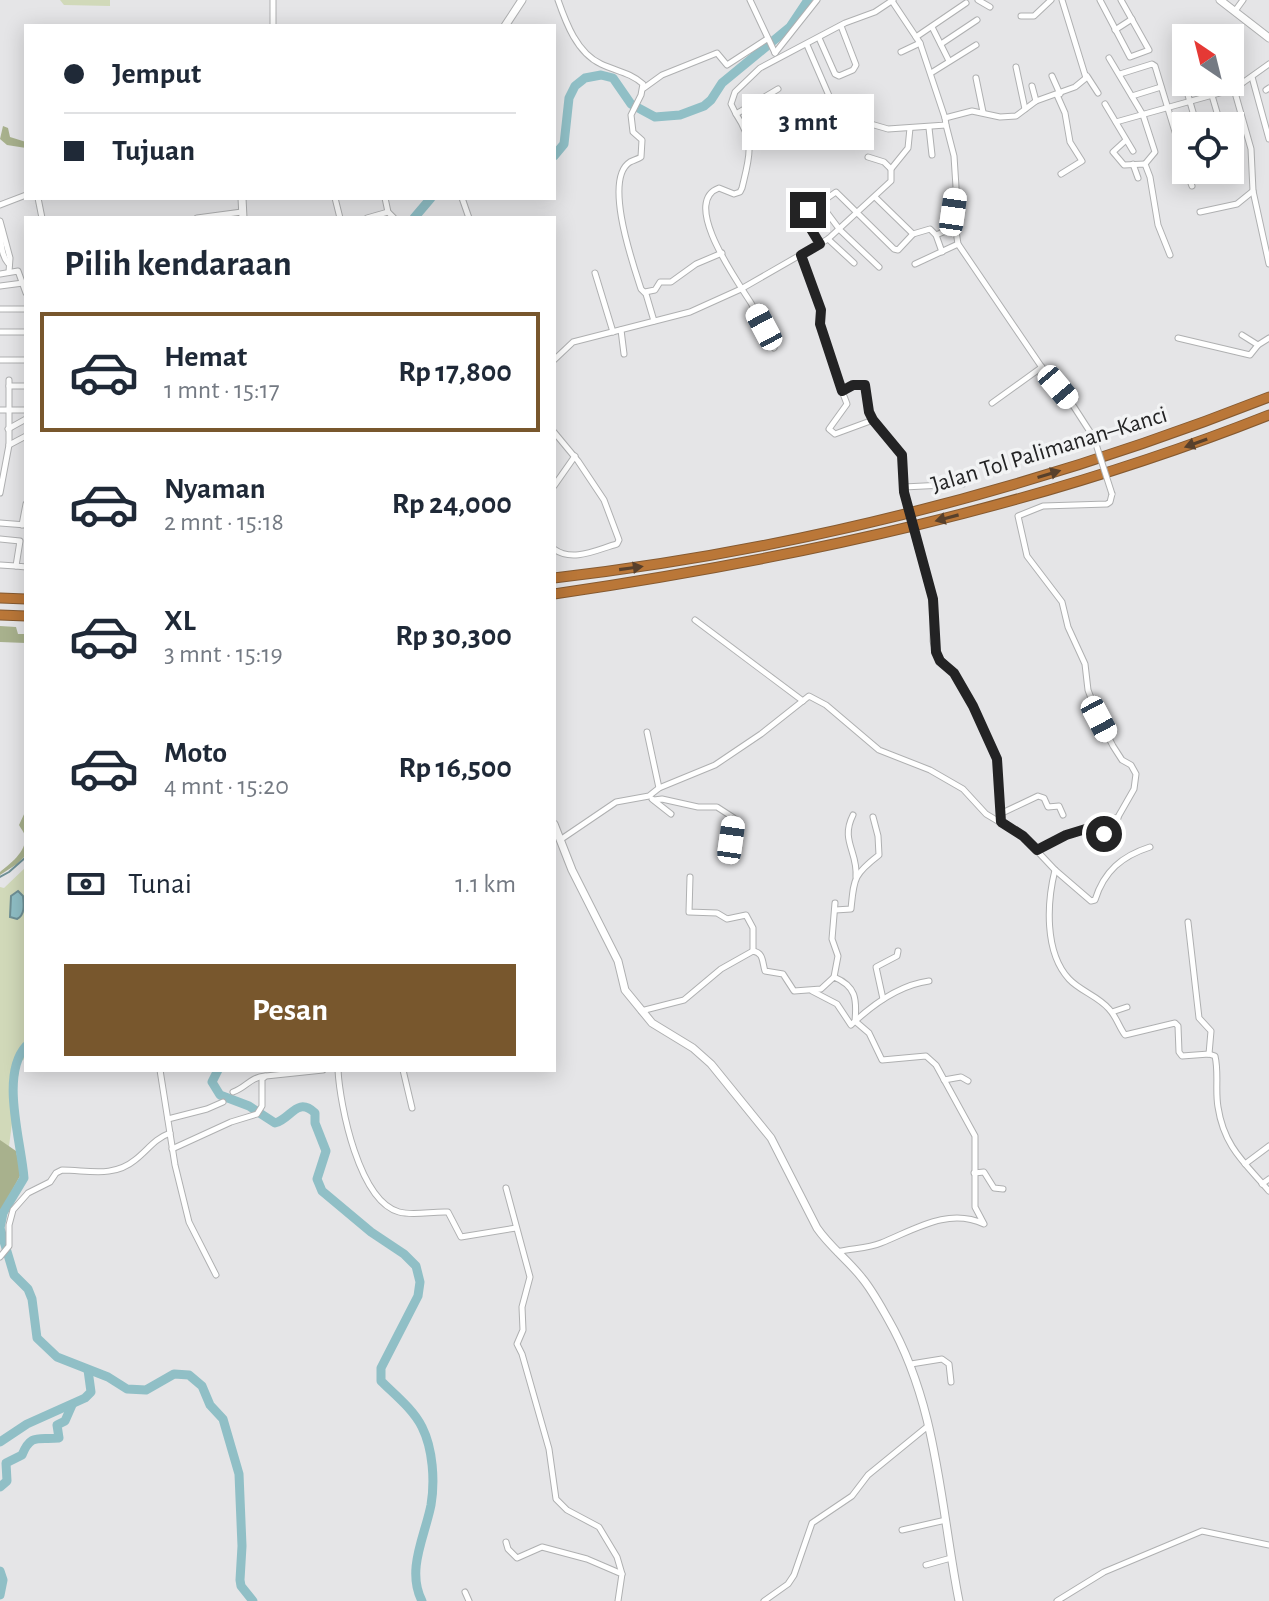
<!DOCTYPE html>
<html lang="id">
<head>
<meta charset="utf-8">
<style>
  :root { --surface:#fff; --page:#f6f6f7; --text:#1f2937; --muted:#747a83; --line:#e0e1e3; --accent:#78572d }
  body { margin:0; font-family:"Alegreya Sans",sans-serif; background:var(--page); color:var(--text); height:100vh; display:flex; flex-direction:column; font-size:30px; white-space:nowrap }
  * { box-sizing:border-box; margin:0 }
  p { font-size:26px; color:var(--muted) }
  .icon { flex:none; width:44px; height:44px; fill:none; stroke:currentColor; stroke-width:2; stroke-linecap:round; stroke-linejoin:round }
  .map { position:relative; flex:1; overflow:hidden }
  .details { position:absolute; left:24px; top:216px; width:532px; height:856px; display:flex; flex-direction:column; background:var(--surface); border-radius:0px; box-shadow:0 4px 20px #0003 }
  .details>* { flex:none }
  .hud { position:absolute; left:24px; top:24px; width:532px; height:176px; border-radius:0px; box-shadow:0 4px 20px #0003; display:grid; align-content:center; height:176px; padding:0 40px; background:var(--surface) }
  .needle { width:52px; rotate:325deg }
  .tools { position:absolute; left:1172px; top:24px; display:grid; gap:16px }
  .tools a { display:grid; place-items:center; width:72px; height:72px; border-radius:0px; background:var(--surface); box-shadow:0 4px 20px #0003; font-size:40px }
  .end { position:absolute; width:36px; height:36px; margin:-18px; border:10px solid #232324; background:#fff; box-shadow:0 0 0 4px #fff }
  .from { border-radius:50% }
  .bubble { position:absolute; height:56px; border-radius:0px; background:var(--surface); box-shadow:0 4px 20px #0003; font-size:26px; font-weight:700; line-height:56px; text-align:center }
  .car { position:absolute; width:24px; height:48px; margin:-24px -12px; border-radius:10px; box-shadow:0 0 6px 2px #0007; background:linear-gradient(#fff 24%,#345 0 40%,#fff 0 76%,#345 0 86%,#fff 0) }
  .hud b { display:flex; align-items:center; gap:28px; height:76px; font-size:30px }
  .hud b+b { border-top:2px solid var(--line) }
  .hud i { width:20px; height:20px; background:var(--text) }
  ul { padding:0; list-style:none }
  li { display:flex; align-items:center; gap:24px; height:120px; margin:0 16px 12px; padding:0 24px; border:4px solid transparent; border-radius:0px }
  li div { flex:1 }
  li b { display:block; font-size:30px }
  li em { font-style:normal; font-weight:700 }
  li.current { border-color:var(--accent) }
  li>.icon { width:72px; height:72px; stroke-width:1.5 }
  h2 { padding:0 40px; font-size:36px; line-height:96px }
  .pay { display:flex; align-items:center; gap:20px; height:88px; padding:0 40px; font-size:30px }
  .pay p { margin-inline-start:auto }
  .primary-button { display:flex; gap:16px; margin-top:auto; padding:16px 40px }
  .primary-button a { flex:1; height:92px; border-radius:0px; background:var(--accent); color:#fff; font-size:32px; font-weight:700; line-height:92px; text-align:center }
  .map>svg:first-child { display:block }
</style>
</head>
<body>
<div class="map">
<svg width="1269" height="1601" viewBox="0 0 1269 1601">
  <rect width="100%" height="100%" fill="#e5e5e7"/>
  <g fill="#d1d9b9">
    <polygon points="60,0 110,0 110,6 64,5"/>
    <polygon points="26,867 26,1058 20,1062 0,1215 0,887 4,888"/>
  </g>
  <g fill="#a8b18d">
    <polygon points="3,126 8,128 10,137 26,142 26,148 7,145 0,139"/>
    <polygon points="0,626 16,627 18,634 26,634 26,643 0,642"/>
    <path d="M26,810V855L17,864L0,875V872C9,865 27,851 25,837C25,833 21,829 19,825Z"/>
    <polygon points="0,1140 16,1151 21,1174 0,1213"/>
  </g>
  <path fill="#90bfc6" stroke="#6f9095" stroke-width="2" d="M18,891L23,896C24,905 25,915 17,919L10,917L11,896Z"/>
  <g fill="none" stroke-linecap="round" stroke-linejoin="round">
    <polyline stroke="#6f9095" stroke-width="2" points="0,877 9,872 26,857"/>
    <g stroke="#90bfc6" stroke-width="9">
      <polyline points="554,156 564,144 569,98 575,86 585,78 601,75 613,78 631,104 655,117 680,115 704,106 711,100 722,83 790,27 808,0"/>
      <polyline points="414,218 431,198"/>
      <path d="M26,1046C0,1075 21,1140 24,1178L3,1213L0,1228L14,1275L28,1289L32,1299L37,1338L57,1357L108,1377L127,1389L146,1390L174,1374L189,1375L202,1386L210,1405L223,1419L239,1474L242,1546L240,1580L241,1586L253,1601"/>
      <path d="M218,1070L212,1082L220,1095L249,1106L275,1123C291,1119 297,1096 315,1113V1123L326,1151L317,1179L322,1191L371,1232L404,1254L416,1266L420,1282L418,1296L381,1368V1381C395,1395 413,1409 422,1427C433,1449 435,1481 431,1505C425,1536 406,1570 422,1601"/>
      <polyline points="0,1442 27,1424 85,1398 91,1392 88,1370"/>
      <path d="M0,1487L7,1481L6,1463L22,1455C31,1433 38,1440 59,1438L57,1425L65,1421L72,1405"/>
      <polyline points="0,1571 3,1580 0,1595"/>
    </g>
    <defs>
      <g id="street">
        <path d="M558,0C566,23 577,53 601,64C616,71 631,73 643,84L641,95L631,115L633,132L642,140L641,157C638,159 634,160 630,162C603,179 633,264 641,289L646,294L654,321"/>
        <polyline points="750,0 775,53"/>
        <polyline points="978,0 990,7"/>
        <polyline points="1100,0 1130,57 1149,50 1121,0"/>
        <polyline points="892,1 920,43 945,118"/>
        <polyline points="1235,11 1243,0"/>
        <polyline points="1021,16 1034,16 1051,0"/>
        <polyline points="273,26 273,0"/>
        <polyline points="932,27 949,61"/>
        <polyline points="1115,30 1132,19"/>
        <polyline points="916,37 966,3"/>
        <polyline points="819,38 835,74 839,76 853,70 856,65 841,26"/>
        <polyline points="941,44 977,20"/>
        <polyline points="807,45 843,128 864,122 888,129 946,125 945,118 972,111 1000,117 1016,116 1036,101 1075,87 1086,78 1062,0"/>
        <polyline points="901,52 920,43"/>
        <polyline points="775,53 817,0"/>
        <polyline points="1109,58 1143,115 1155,152 1145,164"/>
        <polyline points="1016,67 1025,109"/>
        <polyline points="1181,71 1197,126"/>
        <polyline points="931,73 976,45"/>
        <polyline points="1120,74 1152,64 1155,66 1186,168"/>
        <polyline points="1052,76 1060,94"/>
        <polyline points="1087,76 1098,93"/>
        <polyline points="1252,77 1269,139"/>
        <polyline points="976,78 983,112"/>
        <polyline points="1208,82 1221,126"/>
        <polyline points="1032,86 1036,101"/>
        <polyline points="644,88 662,75 717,53 727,65 767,39"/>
        <polyline points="778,89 736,114 731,104 735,92 760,68 845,23 875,12 893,0"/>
        <polyline points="1234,89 1251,149 1253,191 1269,264"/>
        <polyline points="1266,90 1269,88"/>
        <polyline points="1057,95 1065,113 1070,142 1082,161 1061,174"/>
        <polyline points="1132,96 1161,87"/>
        <polyline points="1105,104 1133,151"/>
        <path d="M736,114C755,143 750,155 742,188L740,192L734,194L719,188C680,202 738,282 751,303C759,317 766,333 774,348"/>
        <polyline points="1116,122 1234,89 1269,64"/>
        <polyline points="946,125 954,156 956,187 953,212 958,244 1043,369 1074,407 1094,438"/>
        <polyline points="929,128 932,155"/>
        <polyline points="750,138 770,129"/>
        <polyline points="1125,141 1113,152 1124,165 1145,164 1150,177 1158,225 1170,255"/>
        <polyline points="868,157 884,162 891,169"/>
        <polyline points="1133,164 1138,178"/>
        <polyline points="1186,170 1192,186"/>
        <polyline points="875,197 913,234"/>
        <polyline points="38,198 42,218"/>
        <polyline points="335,198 340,218"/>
        <polyline points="385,198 388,212 394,218"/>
        <polyline points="462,198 469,218"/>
        <polyline points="819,202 840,230 879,267"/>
        <polyline points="0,205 26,195"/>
        <polyline points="1200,212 1237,204 1253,191"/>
        <polyline points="197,218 242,212"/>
        <polyline points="367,218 388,212"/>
        <polyline points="0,221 10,258 9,272"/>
        <path d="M2,230C0,239 1,255 8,263"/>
        <polyline points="936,235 953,228"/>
        <polyline points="828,239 854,263"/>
        <polyline points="820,244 806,221 806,213 836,192 894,249 898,250 913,234 930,229 936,235 942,252"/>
        <polyline points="801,255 821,310 820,324 842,391"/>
        <polyline points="915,264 958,244"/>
        <polyline points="595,273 613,332"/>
        <polyline points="0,274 18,271 26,293"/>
        <polyline points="0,286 23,283"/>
        <polyline points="645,292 655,290 660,282 671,282 696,264 722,253"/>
        <polyline points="0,309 26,309"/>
        <polyline points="621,330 624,354"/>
        <polyline points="0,332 26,332"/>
        <polyline points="1242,335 1258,345"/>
        <polyline points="1178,338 1250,355 1258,345 1269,338"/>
        <polyline points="0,360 26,360"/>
        <polyline points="554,360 573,342 690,312 741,289 828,239 891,181 891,169 908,148 910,128"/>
        <polyline points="9,386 26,386"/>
        <polyline points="992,403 1042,367"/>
        <polyline points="0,410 26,410"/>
        <polyline points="873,420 835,434 829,429 847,404 842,391 853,385 864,384 867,392 869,412 873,420 902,455 904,492"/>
        <polyline points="8,429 26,419"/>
        <path d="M554,432L578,461L604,500L619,540L617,544C598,549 573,563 554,549"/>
        <polyline points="9,445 26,436"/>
        <polyline points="554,486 575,456"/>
        <polyline points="904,487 963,484"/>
        <polyline points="0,493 9,445 9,380"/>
        <polyline points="0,523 26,525"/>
        <polyline points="22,525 26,504"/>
        <polyline points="0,539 20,541 16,566 26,567"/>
        <polyline points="918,548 933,599 933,641 937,656 954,673 973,706 997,759 1001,821"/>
        <polyline points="0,565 16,566"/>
        <polyline points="695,620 803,701"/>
        <polyline points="647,732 659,788"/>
        <polyline points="652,799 671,814"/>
        <polyline points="654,800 662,799 698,807 717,807 734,818 731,840"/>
        <polyline points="1000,814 1038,796 1044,798 1048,807 1059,806 1063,815"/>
        <path d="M853,815C840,841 858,851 856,877"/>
        <polyline points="1102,824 1104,834"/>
        <polyline points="1114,830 1118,818"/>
        <path d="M560,840L616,802L649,796L659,788L715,765L761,734L809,696L826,705L879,750L930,770L963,789L986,814L1023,836L1055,870L1091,901L1095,900C1104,871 1122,856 1150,847"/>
        <polyline points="1037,850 1066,835 1118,817 1134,789 1136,774 1131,765 1122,760 1113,746 1099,719 1088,690 1085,664 1068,627 1062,602 1027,556 1018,516 1043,506 1107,504 1110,502 1112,494"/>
        <path d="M1055,870C1047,902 1044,952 1069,979C1080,991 1098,996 1109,1009C1116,1016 1119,1027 1125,1035L1175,1023L1178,1026L1179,1052L1182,1056L1209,1054L1215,1056C1219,1073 1215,1090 1218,1107C1224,1147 1245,1163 1269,1191"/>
        <polyline points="690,877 689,912 717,913 727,919 746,915 753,928 753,951"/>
        <path d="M835,910L851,909C854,879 853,875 879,855L878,836L873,817"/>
        <polyline points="1188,922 1199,1018 1211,1031 1209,1054"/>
        <polyline points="834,977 838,956 832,939 835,903"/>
        <path d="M812,991L837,1004L851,1025C872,1005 899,985 929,981"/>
        <polyline points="883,999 876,967 897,956 898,951"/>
        <path d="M641,1011L684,1000L721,969L753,951C764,953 762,962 765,971L783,974L794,991L821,989L834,977C856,986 857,999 855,1021L869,1033L882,1060L926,1056L936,1065L975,1136V1207L984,1224C948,1207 914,1230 881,1243C867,1249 851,1248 837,1252"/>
        <polyline points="1112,1012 1127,1007"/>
        <polyline points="160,1070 175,1165 189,1222 216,1275"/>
        <path d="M338,1070C340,1106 359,1201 399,1212C414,1216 433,1211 448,1212L461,1237L516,1228"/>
        <polyline points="403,1070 412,1108"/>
        <polyline points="944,1080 961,1077 968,1081"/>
        <path d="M233,1092C247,1087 249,1078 265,1076"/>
        <polyline points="168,1119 207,1109 223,1102"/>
        <polyline points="172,1149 231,1122 257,1114 262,1106 262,1079 266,1076 323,1070"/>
        <polyline points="1245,1164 1269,1146"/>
        <polyline points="974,1173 984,1172 994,1188 1003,1189"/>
        <polyline points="1262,1184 1269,1179"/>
        <polyline points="506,1188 530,1277 522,1307 523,1330 517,1344 522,1354 549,1449 556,1499 567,1510 599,1527 617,1557 622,1574"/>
        <path d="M0,1257L9,1246V1225L13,1210L28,1193L50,1182L56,1173L62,1170C88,1170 113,1178 135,1160C148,1150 154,1139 170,1133"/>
        <polyline points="911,1364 942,1359 949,1364 951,1382"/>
        <polyline points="902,1530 946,1520"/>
        <polyline points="506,1542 508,1549 517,1558 542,1547 587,1559 622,1574 618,1601"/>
        <polyline points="926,1565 951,1558"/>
        <polyline points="465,1592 469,1601"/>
        <polyline points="764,1601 788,1584 794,1575 812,1523 852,1496 868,1475 928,1426"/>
        <polyline points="1057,1601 1104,1572 1202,1531 1269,1545"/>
      </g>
      <g id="secondary">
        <polyline points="1220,0 1269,38"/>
        <polyline points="505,26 522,0"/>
        <polyline points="242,198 243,218"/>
        <path d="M554,824L572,870L618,961L625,990L652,1023L693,1048L711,1064L771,1138L817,1228C830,1247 848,1260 862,1278C872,1290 880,1305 888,1319C938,1406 940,1505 959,1601"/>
      </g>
      <g id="highway">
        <path d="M554,578C798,550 1040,487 1269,397"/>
        <path d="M554,594C798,558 1039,506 1269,415"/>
        <polyline points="0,598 26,599"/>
        <polyline points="0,615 26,616"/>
      </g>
    </defs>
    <use href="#street" stroke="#afb0b1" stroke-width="7"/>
    <use href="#secondary" stroke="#afb0b1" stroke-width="9"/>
    <use href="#highway" stroke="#855a31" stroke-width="11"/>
    <use href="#street" stroke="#fff" stroke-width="5"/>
    <use href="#secondary" stroke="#fff" stroke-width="7"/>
    <use href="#highway" stroke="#ba7738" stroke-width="9"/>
    <defs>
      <g id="street-bridge">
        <polyline points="1094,438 1112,494"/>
        <polyline points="904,492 918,548"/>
      </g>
    </defs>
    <use href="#street-bridge" stroke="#afb0b1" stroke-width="7" stroke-linecap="butt"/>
    <use href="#street-bridge" stroke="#fff" stroke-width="5"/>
  </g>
  <defs><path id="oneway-solid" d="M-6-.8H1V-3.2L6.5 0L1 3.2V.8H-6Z" transform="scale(2)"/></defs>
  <g fill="#58402b">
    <use href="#oneway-solid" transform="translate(1196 443) rotate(160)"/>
    <use href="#oneway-solid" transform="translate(1049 474) rotate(-17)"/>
    <use href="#oneway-solid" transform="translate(947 518) rotate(165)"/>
    <use href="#oneway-solid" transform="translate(631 568) rotate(-8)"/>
  </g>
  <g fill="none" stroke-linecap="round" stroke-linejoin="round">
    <polyline stroke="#232324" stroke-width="10" points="808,210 806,221 820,244 801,255 821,310 820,324 842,391 853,385 865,385 869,412 873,420 902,455 904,492 933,599 936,652 940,661 954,673 973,706 997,759 1001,822 1023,836 1037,850 1066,835 1102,824 1104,834"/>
  </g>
  <g text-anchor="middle" stroke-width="7" stroke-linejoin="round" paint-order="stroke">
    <g font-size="24" fill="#232324" stroke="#f2f3f4">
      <text transform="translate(1049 449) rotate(-17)" y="8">Jalan Tol Palimanan–Kanci</text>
    </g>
  </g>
</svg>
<div class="tools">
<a><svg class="needle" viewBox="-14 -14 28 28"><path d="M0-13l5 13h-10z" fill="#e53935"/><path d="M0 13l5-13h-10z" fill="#747a83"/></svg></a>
<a><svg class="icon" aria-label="locate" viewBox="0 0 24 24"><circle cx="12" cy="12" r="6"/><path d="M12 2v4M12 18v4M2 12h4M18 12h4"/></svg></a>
</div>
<i class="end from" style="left:1104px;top:834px"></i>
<i class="end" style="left:808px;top:210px"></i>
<div class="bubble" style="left:742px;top:94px;width:132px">3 mnt</div>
<i class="car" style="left:953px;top:212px;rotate:8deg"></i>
<i class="car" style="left:764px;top:327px;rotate:332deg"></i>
<i class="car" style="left:1058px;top:387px;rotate:140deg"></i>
<i class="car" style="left:1099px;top:719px;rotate:152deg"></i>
<i class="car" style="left:731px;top:840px;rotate:8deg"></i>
<div class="hud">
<b><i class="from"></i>Jemput</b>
<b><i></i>Tujuan</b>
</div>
<section class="details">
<h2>Pilih kendaraan</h2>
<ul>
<li class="current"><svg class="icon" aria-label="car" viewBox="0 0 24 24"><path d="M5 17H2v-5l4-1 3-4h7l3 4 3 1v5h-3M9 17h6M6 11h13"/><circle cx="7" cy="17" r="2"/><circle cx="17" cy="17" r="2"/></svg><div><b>Hemat</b><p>1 mnt · 15:17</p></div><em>Rp 17,800</em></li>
<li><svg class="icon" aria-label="car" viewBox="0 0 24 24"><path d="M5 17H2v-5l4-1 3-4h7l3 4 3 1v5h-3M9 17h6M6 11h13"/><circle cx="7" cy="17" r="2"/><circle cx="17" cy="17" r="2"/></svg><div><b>Nyaman</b><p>2 mnt · 15:18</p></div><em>Rp 24,000</em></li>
<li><svg class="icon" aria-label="car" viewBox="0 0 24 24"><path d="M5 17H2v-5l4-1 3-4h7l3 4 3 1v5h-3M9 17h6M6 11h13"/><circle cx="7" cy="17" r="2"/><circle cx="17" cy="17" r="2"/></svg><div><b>XL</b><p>3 mnt · 15:19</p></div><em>Rp 30,300</em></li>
<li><svg class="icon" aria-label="car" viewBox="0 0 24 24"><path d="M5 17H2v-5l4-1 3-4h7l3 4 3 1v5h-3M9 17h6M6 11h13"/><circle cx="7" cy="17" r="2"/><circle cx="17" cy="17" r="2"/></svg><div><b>Moto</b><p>4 mnt · 15:20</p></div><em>Rp 16,500</em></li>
</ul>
<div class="pay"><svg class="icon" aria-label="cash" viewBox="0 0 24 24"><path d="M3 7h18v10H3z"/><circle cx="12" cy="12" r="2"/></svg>Tunai<p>1.1 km</p></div>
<div class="primary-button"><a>Pesan</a></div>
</section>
</div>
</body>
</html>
